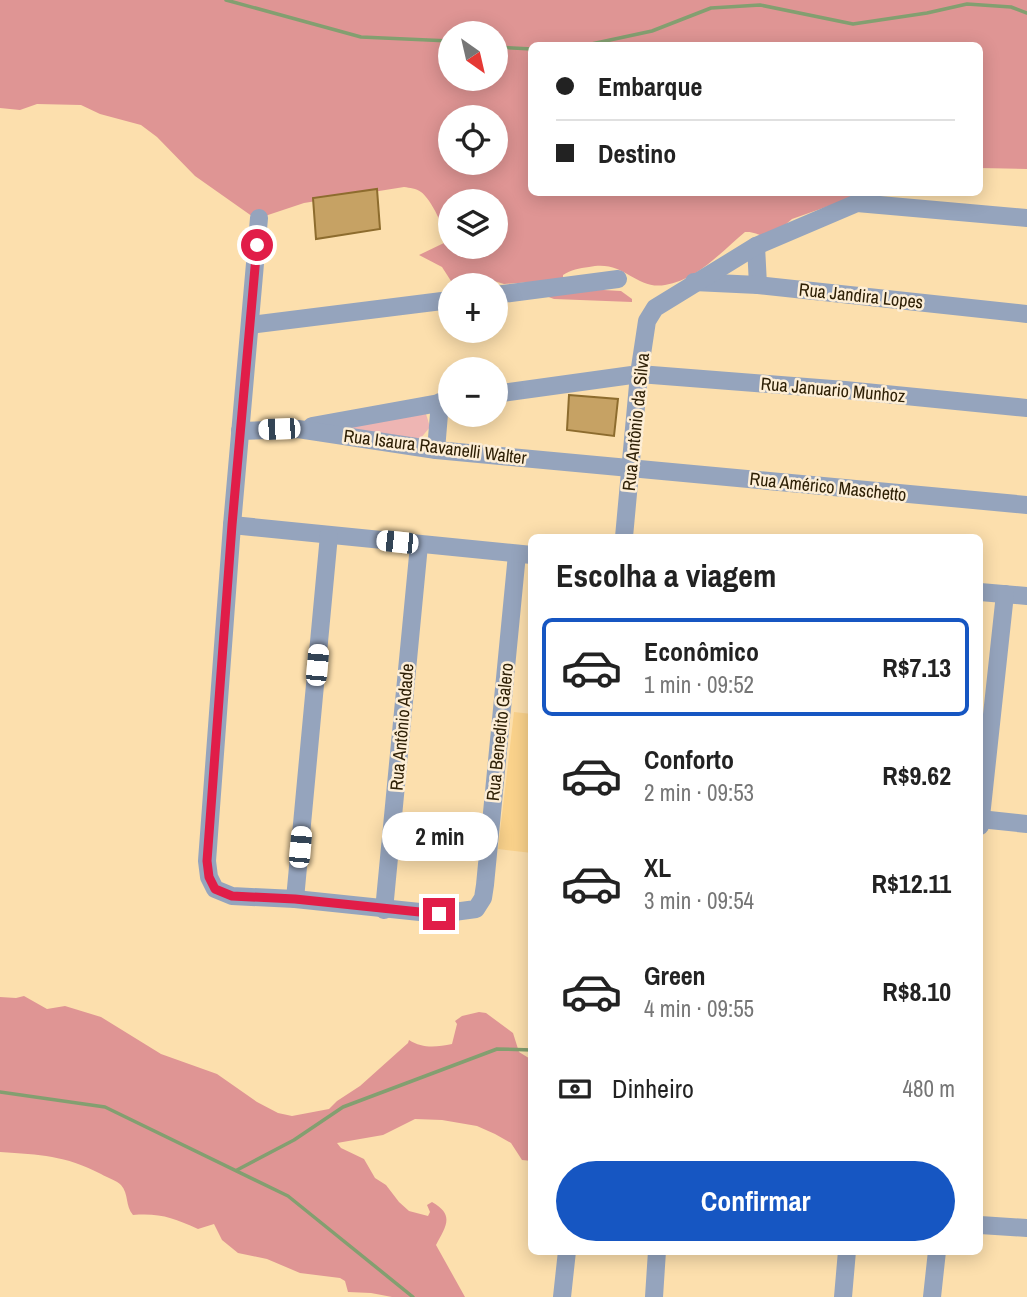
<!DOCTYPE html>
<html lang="pt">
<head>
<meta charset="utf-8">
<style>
  :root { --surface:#fff; --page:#f2f2f2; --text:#222; --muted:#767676; --line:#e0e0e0; --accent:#1656c2 }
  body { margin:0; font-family:"Archivo Narrow",sans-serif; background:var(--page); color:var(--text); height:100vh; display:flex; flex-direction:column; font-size:26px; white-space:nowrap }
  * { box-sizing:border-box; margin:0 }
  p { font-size:23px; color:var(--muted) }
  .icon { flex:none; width:38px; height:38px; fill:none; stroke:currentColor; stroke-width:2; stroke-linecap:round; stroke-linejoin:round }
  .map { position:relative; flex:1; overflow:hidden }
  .details { position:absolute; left:528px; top:534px; width:455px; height:721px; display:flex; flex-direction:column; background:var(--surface); border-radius:10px; box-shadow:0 4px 18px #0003 }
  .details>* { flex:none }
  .top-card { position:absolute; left:528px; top:42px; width:455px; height:154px; border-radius:10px; box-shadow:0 4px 18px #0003; display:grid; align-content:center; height:154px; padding:0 28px; background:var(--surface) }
  .needle { width:46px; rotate:146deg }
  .tools { position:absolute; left:438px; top:21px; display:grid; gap:14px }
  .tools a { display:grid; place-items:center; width:70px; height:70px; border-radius:50%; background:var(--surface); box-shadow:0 4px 18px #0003; font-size:35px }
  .end { position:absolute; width:32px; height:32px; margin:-16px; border:9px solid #e11d48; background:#fff; box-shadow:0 0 0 4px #fff }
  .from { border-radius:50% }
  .bubble { position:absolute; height:49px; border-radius:24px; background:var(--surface); box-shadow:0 4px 18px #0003; font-size:23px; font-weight:800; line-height:49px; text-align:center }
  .car { position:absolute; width:21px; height:42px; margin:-21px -10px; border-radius:9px; box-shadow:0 0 5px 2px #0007; background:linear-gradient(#fff 24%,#345 0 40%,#fff 0 76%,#345 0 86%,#fff 0) }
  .top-card b { display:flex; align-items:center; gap:24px; height:66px; font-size:26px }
  .top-card b+b { border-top:2px solid var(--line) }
  .top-card i { width:18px; height:18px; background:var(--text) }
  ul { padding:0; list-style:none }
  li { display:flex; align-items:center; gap:21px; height:98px; margin:0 14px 10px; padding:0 14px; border:4px solid transparent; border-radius:10px }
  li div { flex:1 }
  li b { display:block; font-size:26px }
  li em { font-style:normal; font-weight:800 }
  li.current { border-color:var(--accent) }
  li>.icon { width:63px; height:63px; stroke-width:1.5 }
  h2 { padding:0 28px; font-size:32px; line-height:84px }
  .pay { display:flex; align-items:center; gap:18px; height:77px; padding:0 28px; font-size:26px }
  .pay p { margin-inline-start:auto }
  .action { display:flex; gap:14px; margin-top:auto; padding:14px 28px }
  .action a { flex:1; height:80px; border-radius:42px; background:var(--accent); color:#fff; font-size:28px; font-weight:800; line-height:80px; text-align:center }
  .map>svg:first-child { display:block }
</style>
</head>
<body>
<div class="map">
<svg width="1027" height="1297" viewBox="0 0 1027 1297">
  <rect width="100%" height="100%" fill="#fcdfad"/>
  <polygon fill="#fad28b" points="514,712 532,714 532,853 498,849"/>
  <polygon fill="#eeb5b3" points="426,414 430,427 420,439 333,433 332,422"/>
  <g fill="#df9594" fill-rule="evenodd">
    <path d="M0,0H1027V169L980,168V46H532V192L858,193L840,202L792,219L771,237C761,237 755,231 745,232C721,252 697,280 665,285C635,290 624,259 589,267C579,268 571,270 563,275V282L568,288L621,291L632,299V302L554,299L543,295L532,282L504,284L491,280L461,282L451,281L442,267L419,255L446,242C446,230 431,199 421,192C416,188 410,188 404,187L304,203L256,219L195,176L157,137L141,125L100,114L81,105L37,104L20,110L0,108ZM450,33H495V79H450ZM450,117H495V163H450ZM450,201H495V247H450Z"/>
    <path d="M24,996L47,1009L65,1006L101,1017L161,1054L217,1074L257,1102L278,1113L292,1116L329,1109L337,1101L360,1086L408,1043L409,1040C423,1049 437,1047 452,1044L457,1024L455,1021L462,1016L479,1012L486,1013L513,1033L519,1052L532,1060V1161L522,1160L511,1143L495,1134L477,1126L442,1120L415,1119L383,1135L337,1143L341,1148L364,1159L375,1178L386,1185L399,1202L409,1211L428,1216L430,1212L427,1205L432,1202C455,1215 446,1226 436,1245L465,1297H392L371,1293L348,1292L345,1281L340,1278L300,1273L267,1259L238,1253L222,1240L214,1224L198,1229C173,1218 161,1213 133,1215C125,1206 129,1194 121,1185C116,1180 108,1178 101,1174C64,1155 41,1155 0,1152V997L16,998Z"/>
  </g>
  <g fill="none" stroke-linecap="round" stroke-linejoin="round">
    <g stroke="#839f70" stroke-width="3.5">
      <polyline points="226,0 361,37 450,41"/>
      <polyline points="582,46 652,31 711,8 760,5 853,24 927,13 967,4 1011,7 1027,13"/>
      <polyline points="495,47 532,49"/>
      <polyline points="0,1092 105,1107 288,1196 413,1297"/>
      <polyline points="237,1170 294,1140 343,1107 497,1049 532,1050"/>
    </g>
  </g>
  <g fill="#c6a264" stroke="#8d6c2e" stroke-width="2">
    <polygon points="377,189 380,229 316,239 313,198"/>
    <polygon points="569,395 618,399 614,436 567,430"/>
  </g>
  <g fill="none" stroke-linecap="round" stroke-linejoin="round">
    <g stroke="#95a4bd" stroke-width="18">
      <polyline points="259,218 232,525 207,861 209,877 215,889 232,896 295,899 439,914 476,909 483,898 485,885 517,554"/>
      <polyline points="756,246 758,285"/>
      <polyline points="694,282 758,285 1027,314"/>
      <polyline points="495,295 618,279"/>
      <polyline points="250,325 450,300"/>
      <polyline points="495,394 639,374 845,390 1027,408"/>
      <polyline points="312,426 450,401"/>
      <polyline points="240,431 298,429 436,450 1027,505"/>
      <polyline points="436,450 440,402"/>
      <polyline points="232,525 532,555"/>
      <polyline points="624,537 639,374 647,321 655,308 756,246 857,203 1027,218"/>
      <polyline points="980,592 1027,596"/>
      <polyline points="980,819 1027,824"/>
      <polyline points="980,826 1005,594"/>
      <polyline points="295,899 329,535"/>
      <polyline points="384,910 419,545"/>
      <polyline points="980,1225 1027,1228"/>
      <polyline points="562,1297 567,1251"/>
      <polyline points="654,1297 657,1251"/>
      <polyline points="843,1297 847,1251"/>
      <polyline points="932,1297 937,1251"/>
    </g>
  </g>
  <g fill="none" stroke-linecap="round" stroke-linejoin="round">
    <polyline stroke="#e11d48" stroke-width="9" points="257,245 232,525 207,861 209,877 215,889 232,896 295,899 439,914"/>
  </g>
  <g text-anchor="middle" stroke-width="5" stroke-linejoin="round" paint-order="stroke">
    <g font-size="18" fill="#2e2006" stroke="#fdeed6">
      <text transform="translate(861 296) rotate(6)" y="6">Rua Jandira Lopes</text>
      <text transform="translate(833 390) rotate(5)" y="6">Rua Januario Munhoz</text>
      <text transform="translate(636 422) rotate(-84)" y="6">Rua Antônio da Silva</text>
      <text transform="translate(435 447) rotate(7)" y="6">Rua Isaura Ravanelli Walter</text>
      <text transform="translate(828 487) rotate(6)" y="6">Rua Américo Maschetto</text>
      <text transform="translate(402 727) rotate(-85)" y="6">Rua Antônio Adade</text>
      <text transform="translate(500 732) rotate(-84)" y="6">Rua Benedito Galero</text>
    </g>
  </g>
</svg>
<div class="tools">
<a><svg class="needle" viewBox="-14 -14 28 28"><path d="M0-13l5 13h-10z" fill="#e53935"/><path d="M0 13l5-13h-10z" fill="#767676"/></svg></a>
<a><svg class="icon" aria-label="locate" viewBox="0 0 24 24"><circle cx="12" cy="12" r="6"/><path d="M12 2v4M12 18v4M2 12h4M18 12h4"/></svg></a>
<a><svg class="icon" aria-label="layers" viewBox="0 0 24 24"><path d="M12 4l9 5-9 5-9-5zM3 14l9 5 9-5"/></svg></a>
<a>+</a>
<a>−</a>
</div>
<i class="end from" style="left:257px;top:245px"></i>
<i class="end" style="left:439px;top:914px"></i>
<div class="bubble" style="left:382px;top:812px;width:116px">2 min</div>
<i class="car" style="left:279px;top:429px;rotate:268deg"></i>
<i class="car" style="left:397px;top:542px;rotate:276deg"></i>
<i class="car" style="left:317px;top:665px;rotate:5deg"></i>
<i class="car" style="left:300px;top:847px;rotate:5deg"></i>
<div class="top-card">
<b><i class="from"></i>Embarque</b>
<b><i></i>Destino</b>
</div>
<section class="details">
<h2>Escolha a viagem</h2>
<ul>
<li class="current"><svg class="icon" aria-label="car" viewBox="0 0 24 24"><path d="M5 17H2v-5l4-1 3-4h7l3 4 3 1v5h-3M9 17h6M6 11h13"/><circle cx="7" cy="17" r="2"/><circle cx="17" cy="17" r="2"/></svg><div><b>Econômico</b><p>1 min · 09:52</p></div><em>R$7.13</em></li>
<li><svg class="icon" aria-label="car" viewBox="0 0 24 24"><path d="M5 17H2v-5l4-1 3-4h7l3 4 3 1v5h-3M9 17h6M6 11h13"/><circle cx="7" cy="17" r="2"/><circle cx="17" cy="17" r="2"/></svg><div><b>Conforto</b><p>2 min · 09:53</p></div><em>R$9.62</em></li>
<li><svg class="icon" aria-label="car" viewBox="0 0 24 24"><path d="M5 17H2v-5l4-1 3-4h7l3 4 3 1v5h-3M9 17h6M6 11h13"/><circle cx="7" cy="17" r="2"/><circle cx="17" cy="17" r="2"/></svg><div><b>XL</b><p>3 min · 09:54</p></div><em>R$12.11</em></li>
<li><svg class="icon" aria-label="car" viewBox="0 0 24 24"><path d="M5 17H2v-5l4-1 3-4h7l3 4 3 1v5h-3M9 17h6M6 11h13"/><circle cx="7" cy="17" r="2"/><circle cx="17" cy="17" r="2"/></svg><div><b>Green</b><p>4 min · 09:55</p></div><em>R$8.10</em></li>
</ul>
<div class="pay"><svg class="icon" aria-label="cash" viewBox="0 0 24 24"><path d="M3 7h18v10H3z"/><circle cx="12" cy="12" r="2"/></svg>Dinheiro<p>480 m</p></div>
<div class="action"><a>Confirmar</a></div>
</section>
</div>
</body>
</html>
